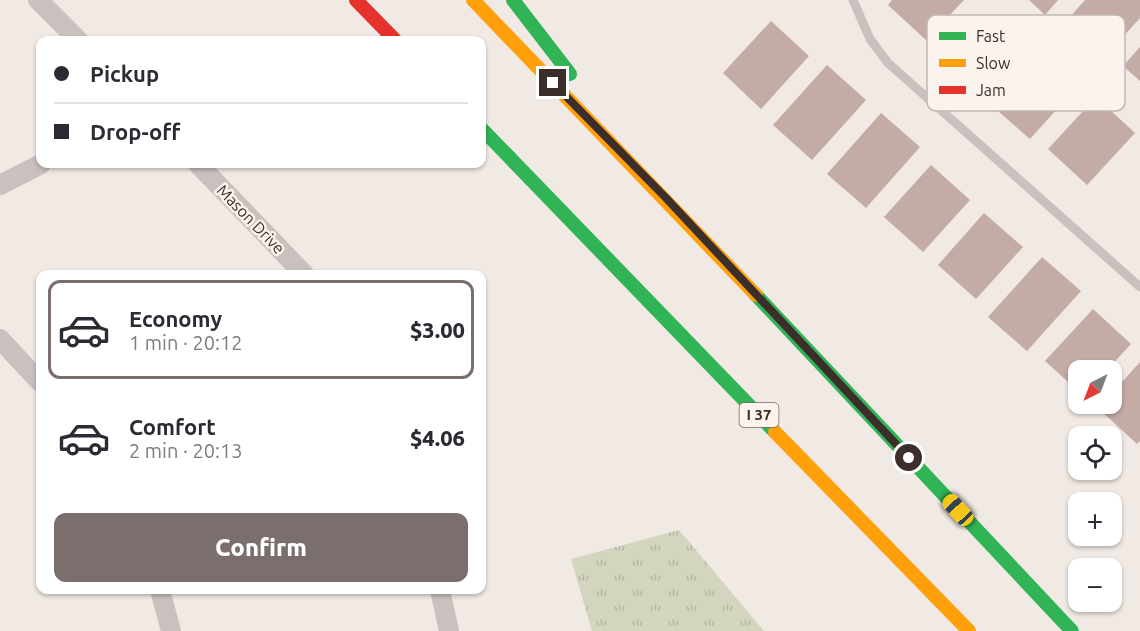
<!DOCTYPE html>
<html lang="en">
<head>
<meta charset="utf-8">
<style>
  :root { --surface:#fff; --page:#f7f7f7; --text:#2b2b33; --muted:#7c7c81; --line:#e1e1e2; --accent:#7a6f6c }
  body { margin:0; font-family:Ubuntu,sans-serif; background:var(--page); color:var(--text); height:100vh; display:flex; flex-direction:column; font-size:22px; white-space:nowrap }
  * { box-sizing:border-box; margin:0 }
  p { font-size:20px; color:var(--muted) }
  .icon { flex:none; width:33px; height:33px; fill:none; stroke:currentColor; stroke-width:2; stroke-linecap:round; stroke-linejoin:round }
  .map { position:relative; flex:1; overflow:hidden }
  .sheet { position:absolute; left:36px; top:270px; width:450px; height:324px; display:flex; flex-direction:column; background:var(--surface); border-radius:12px; box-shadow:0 2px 4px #0004 }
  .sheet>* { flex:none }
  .top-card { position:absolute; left:36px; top:36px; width:450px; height:132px; border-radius:12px; box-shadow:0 2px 4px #0004; display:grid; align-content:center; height:132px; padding:0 18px; background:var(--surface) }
  .needle { width:39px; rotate:222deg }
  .controls { position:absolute; left:1068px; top:360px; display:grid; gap:12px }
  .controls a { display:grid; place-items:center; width:54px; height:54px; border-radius:12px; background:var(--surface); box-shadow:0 2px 4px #0004; font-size:30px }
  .end { position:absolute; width:27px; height:27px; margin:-14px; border:8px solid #3b2e2b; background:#fff; box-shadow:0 0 0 3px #fff }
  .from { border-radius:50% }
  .car { position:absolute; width:18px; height:36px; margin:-18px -9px; border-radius:8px; box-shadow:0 0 4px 2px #0007; background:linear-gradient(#f5c518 24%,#345 0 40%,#f5c518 0 76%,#345 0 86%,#f5c518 0) }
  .top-card b { display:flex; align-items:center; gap:21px; height:57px; font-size:22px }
  .top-card b+b { border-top:2px solid var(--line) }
  .top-card i { width:15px; height:15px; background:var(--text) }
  ul { padding:10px 0 0; list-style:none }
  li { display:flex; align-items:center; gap:18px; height:99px; margin:0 12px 9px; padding:0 6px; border:3px solid transparent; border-radius:12px }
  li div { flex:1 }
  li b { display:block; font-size:22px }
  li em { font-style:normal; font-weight:800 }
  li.active { border-color:var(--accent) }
  li>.icon { width:54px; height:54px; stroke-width:1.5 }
  .cta { display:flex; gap:12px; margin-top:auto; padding:12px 18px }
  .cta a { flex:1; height:69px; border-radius:12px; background:var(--accent); color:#fff; font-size:24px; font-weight:800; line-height:69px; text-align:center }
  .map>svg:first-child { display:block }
</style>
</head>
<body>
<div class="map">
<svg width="1140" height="631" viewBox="0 0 1140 631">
  <defs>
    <pattern id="grass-tufts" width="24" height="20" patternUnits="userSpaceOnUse" patternTransform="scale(1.5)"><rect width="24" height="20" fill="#d3d5be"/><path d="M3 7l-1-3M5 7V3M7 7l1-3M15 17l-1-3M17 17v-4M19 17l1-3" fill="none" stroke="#b6b7a3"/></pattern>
  </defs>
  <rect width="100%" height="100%" fill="#f0e9e4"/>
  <polygon fill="url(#grass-tufts)" points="679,530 764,631 592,631 571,559"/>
  <g fill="#c4aba6">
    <polygon points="892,0 964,0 926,40 888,5"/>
    <polygon points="1029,0 1058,0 1045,15"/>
    <polygon points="1085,0 1140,0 1140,18 1099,63 1060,28"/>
    <polygon points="771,21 809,56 761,109 723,73"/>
    <polygon points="1046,44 1084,79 1030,139 991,105"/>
    <polygon points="1140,47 1140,81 1123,66"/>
    <polygon points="827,65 866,100 812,160 773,125"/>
    <polygon points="1096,97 1135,133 1087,185 1048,149"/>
    <polygon points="881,113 920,147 866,208 827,174"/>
    <polygon points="931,165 970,200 923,252 884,217"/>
    <polygon points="984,213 1023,247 976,299 938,265"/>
    <polygon points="1042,257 1081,291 1027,351 988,317"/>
    <polygon points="1093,309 1131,344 1107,370 1078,370 1078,391 1045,361"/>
    <polygon points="1140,362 1140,441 1137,444 1098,408 1102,404 1112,404 1112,393"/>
  </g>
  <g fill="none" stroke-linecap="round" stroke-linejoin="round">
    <polyline stroke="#c9c1bd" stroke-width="9" points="853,0 870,39 888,63 1140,287"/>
    <g stroke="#c9c1bd" stroke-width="20">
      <polyline points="38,0 78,40"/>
      <polyline points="198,164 304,274"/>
      <polyline points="0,185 41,164"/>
      <polyline points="0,339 40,382"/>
      <polyline points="160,590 171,631"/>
      <polyline points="440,590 449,631"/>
    </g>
    <g stroke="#30b455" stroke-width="14">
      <polyline points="513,0 570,74"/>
      <polyline points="482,129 775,432"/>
      <polyline points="756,295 1072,631"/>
    </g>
    <g stroke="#ff9f0a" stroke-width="14">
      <polyline points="473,0 756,295"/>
      <polyline points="775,432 969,631"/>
    </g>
    <polyline stroke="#e5322d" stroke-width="14" points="356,0 395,40"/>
  </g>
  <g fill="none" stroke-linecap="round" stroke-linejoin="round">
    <polyline stroke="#3b2e2b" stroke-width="8" points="553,83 666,198 909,458"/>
  </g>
  <g text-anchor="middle" stroke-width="5" stroke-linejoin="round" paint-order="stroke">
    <rect fill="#fbf3ed" stroke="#756965" stroke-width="1.5" x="739.5" y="403" width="39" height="24" rx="4.5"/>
    <g font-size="15" font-weight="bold" fill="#3b2e2b">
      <text x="759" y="420">I 37</text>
    </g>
    <g font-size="16" fill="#3b2e2b" stroke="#fbf3ed">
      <text transform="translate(251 219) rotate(46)" y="6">Mason Drive</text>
    </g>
  </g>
  <rect x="927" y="15" width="198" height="96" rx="9" fill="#fbf3ed" stroke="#c1b8b3" stroke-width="1.5"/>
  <rect x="939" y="32" width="27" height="8" fill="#30b455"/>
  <rect x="939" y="59" width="27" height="8" fill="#ff9f0a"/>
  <rect x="939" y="86" width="27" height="8" fill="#e5322d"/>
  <g font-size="16" fill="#3b2e2b">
    <text x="976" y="42">Fast</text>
    <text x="976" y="69">Slow</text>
    <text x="976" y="96">Jam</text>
  </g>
</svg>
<div class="controls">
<a><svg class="needle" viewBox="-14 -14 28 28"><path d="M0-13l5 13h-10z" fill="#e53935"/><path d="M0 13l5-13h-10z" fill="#7c7c81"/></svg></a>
<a><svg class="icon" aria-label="locate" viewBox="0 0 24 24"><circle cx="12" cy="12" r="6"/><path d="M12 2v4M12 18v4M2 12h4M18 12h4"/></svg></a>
<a>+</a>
<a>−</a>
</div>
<i class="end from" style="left:909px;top:458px"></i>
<i class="end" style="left:553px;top:83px"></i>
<i class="car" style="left:958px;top:510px;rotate:317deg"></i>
<div class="top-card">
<b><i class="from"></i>Pickup</b>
<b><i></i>Drop-off</b>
</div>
<section class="sheet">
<ul>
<li class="active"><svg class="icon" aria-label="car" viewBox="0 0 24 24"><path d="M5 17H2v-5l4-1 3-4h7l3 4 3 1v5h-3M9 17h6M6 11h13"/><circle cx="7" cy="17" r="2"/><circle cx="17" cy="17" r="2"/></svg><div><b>Economy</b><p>1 min · 20:12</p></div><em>$3.00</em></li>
<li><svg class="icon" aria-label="car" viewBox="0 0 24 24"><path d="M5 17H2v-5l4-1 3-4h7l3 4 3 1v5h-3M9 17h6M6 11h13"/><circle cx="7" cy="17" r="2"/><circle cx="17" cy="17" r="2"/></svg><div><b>Comfort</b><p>2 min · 20:13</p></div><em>$4.06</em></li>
</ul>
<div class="cta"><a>Confirm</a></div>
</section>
</div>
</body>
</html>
